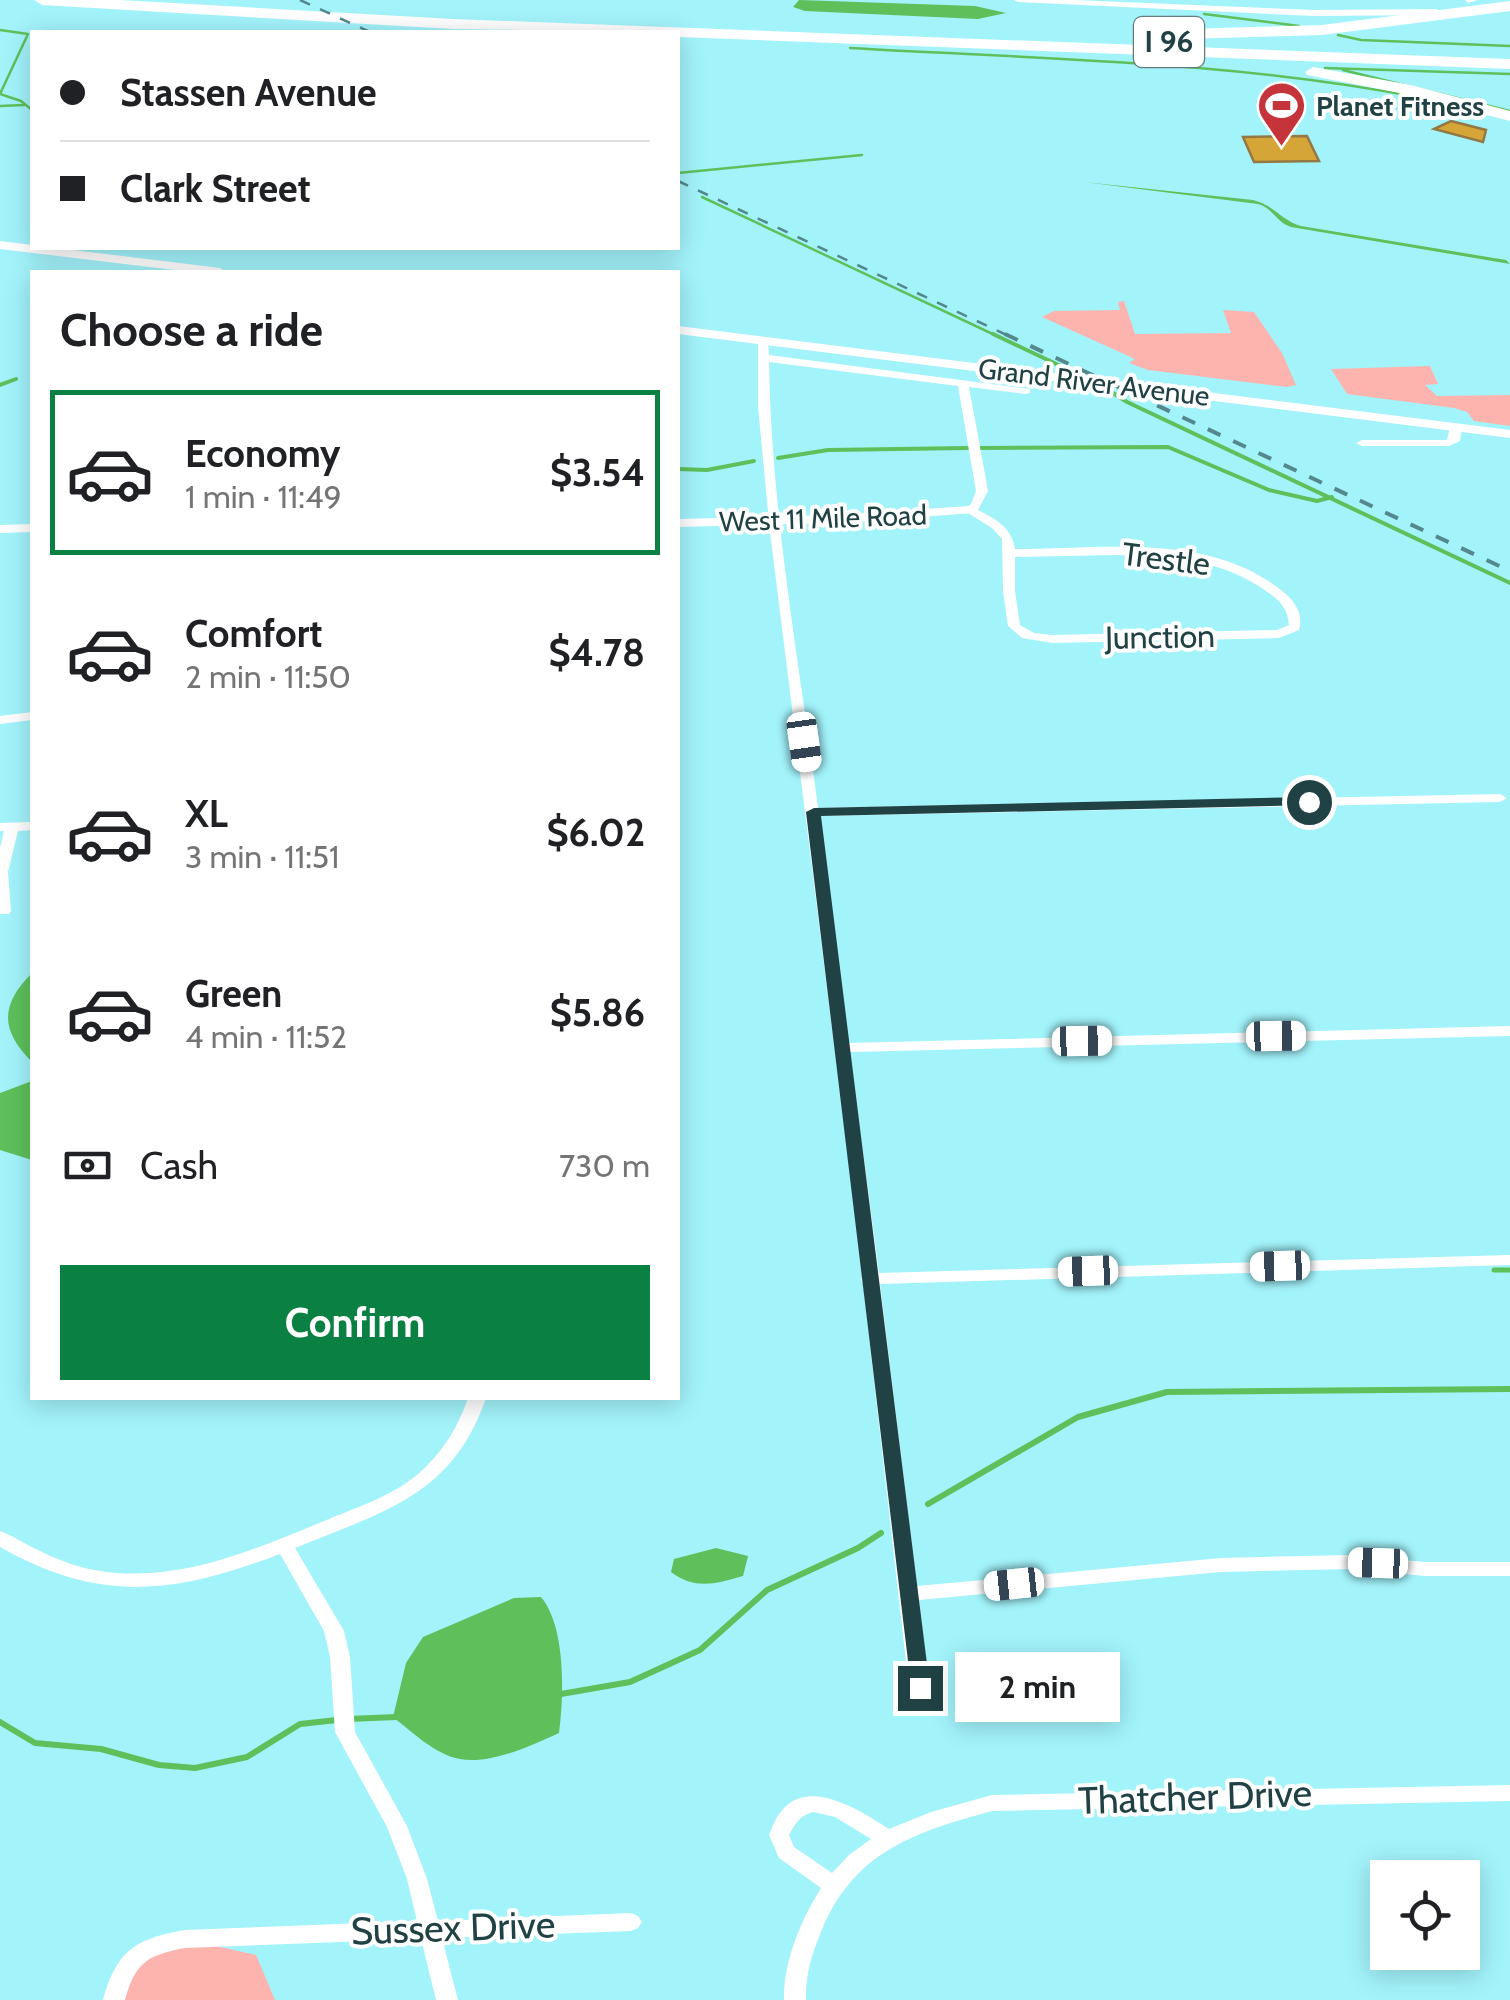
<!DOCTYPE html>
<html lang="en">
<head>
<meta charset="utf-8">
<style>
  :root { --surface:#fff; --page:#f6f6f6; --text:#202124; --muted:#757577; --line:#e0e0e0; --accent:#0b8043 }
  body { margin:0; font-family:Cabin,sans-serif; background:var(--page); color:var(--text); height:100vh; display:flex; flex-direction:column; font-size:38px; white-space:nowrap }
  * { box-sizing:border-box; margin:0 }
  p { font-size:32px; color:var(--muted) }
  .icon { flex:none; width:55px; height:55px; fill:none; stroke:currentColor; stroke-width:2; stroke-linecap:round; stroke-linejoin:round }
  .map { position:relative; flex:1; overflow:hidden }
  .details { position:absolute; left:30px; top:270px; width:650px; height:1130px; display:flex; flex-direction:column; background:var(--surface); border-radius:0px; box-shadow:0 5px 25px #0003 }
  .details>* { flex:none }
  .banner { position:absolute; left:30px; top:30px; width:650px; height:220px; border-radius:0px; box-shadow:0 5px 25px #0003; display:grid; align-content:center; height:220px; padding:0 30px; background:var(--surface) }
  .buttons { position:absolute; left:1370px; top:1860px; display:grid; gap:20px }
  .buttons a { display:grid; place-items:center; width:110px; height:110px; border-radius:0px; background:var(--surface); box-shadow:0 5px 25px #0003; font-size:50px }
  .end { position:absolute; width:45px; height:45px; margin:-22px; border:12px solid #204245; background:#fff; box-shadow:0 0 0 5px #fff }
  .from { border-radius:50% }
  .bubble { position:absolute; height:70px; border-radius:0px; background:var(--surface); box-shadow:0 5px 25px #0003; font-size:32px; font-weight:700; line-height:70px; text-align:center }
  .car { position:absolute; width:30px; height:60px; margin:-30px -15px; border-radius:12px; box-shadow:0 0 8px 2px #0007; background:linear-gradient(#fff 24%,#345 0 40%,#fff 0 76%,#345 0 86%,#fff 0) }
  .banner b { display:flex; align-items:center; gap:35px; height:95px; font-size:38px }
  .banner b+b { border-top:2px solid var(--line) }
  .banner i { width:25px; height:25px; background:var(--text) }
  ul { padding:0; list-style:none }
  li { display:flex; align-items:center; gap:30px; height:165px; margin:0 20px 15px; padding:0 10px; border:5px solid transparent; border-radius:0px }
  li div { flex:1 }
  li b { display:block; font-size:38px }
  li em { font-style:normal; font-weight:700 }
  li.current { border-color:var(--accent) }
  li>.icon { width:90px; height:90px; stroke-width:1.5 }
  h2 { padding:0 30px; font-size:45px; line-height:120px }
  .pay { display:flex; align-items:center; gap:25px; height:110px; padding:0 30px; font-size:38px }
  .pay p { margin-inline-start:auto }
  .primary-button { display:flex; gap:20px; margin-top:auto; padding:20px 30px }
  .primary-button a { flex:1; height:115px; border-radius:0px; background:var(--accent); color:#fff; font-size:40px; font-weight:700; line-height:115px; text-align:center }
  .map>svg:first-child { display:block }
</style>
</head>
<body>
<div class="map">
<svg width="1510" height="2000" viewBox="0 0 1510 2000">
  <rect width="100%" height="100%" fill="#a3f3fb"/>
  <g fill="#fdb4af">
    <polygon points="1124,301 1135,334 1231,333 1223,310 1254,312 1282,353 1296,385 1287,387 1148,370 1129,363 1135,359 1042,317 1054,311 1120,310 1118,302"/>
    <polygon points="1430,366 1438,384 1425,385 1437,396 1510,395 1510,426 1474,421 1467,412 1454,408 1347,394 1331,369"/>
    <polygon points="185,1939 256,1955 275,2000 116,2000 136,1953"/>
  </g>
  <g fill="#5dc05b">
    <polygon points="799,0 975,6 1006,13 978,19 805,11 793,7"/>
    <path d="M1084,182L1253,200C1274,205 1281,220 1301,226L1506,260L1510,264L1291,227C1276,222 1273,208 1258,204Z"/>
    <path d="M32,973V1062C0,1030 0,1005 32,973Z"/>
    <polygon points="32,1081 32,1160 0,1150 0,1093"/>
    <path d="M716,1548L748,1556L743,1576C715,1584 695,1590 671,1572L674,1559Z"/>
    <path d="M541,1597C566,1627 564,1695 559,1733C533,1745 490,1765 460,1759C436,1755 412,1732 393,1717L406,1663L423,1637L514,1598Z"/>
  </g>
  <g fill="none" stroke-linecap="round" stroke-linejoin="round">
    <g stroke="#5dc05b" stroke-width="2.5">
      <polyline points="1204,14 1299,26"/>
      <polyline points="0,30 28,34 0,94 21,101 32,110"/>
      <polyline points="1338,35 1361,40 1510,46"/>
      <path d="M850,48C1041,59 1234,61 1422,98"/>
      <polyline points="1325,68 1510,74"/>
      <polyline points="1343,70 1510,111"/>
      <polyline points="1447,104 1482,116"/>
      <polyline points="0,106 24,105"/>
      <polyline points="678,173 862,155"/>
      <polyline points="702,197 999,337"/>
    </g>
    <g stroke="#5dc05b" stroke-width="4">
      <polyline points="993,334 1088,379"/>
      <polyline points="0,385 16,379"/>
      <polyline points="1102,386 1127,402 1510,583"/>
      <polyline points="980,448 1168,447 1269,490 1317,501 1332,497"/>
      <polyline points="778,458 828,450 967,448"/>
      <polyline points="678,469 707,470 754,461"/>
    </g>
    <polyline stroke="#5dc05b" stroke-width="5" points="1494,1270 1510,1270"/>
    <g stroke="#5dc05b" stroke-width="6">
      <polyline points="928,1504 1078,1417 1167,1392 1510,1389"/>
      <polyline points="561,1694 630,1682 700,1650 767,1590 858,1548 881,1533"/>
      <polyline points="348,1719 397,1717"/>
      <polyline points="0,1722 35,1743 101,1749 159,1765 195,1768 247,1757 300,1724 337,1720"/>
    </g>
  </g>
  <g fill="#d6a538" stroke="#937843" stroke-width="2.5">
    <polygon points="1451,121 1486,130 1483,142 1434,129"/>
    <polygon points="1307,136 1319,161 1254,162 1243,137"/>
  </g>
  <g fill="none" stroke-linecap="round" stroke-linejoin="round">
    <g fill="#fff" fill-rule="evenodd">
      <polygon points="1014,0 1075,0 1315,10 1436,9 1440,12 1436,15 1315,16 1018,2"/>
      <polygon points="1465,0 1478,0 1468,3"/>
      <path d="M763,338L768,341L769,355L1030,389V393L1026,394L969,387L988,491L978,510C996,519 1012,528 1015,549C1103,549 1208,532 1281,590C1294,600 1304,613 1299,630L1279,638L1052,643L1022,638L1008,626L1003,591L1002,539L992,528L963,510L971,504L976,491L958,386L769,362C771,511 799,660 818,808L1500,794L1507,798L1500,802L819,816L849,1043L1510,1026V1036L850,1052L879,1273L1510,1255V1265L880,1284L917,1586L1221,1558L1349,1555L1425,1562H1510V1576H1425L1349,1569L1221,1572L919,1600L929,1688L926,1693L919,1696L912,1693L909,1688L863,1283L861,1279L863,1276L770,532L758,407V341ZM1115,555C1170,556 1223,559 1269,593C1281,601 1288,610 1289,625L1277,630L1052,635L1034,633L1020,625L1015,591V557Z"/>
      <polygon points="1456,424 1462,427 1460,441 1449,446 1362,446 1356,443 1362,440 1447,440 1450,427"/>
      <polygon points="32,712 32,720 0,724 0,716"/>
      <polygon points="32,822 32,830 18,831 8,872 11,911 9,914 0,914 0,848 4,831 0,831 0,823"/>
      <path d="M468,1398H486C452,1497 382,1512 295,1548L344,1631L350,1657L355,1732L407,1826L427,1879L438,1921L631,1913L638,1916L642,1922L638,1928L631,1931L442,1938L458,2000H436L421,1939L185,1948C147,1955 135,1963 125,2000H103C117,1950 135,1939 185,1930L417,1921L407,1879L387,1827L335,1732L330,1657L324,1631L280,1554C176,1594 100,1604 0,1547V1531C12,1535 23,1543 34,1548C57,1560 81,1569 107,1572C187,1581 257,1548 329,1519C360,1506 392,1496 418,1474C442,1453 458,1428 468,1398Z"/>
      <path d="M1510,1785V1801L992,1811C915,1832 853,1852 821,1932C812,1953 805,1977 806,2000H784C783,1962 801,1920 821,1888L779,1858L769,1835C772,1828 775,1819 780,1813C807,1775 861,1811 889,1829L931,1812L992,1795ZM813,1812L835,1817L871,1839L849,1855L832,1873L794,1847L789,1835C795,1824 800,1815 813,1812Z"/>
    </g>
    <g fill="#fff" fill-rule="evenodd">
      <polygon points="969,506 974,507 974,513 836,523 678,527 678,519 836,515"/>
      <polygon points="32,524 32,532 0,533 0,525"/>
    </g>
    <g fill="#fff" fill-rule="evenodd">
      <polygon points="0,241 220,268 227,272 191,272 0,249"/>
      <polygon points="678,326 1510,430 1510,438 678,334"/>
    </g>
    <g fill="#fff" fill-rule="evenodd">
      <polygon points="34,0 120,0 453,19 1510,59 1510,69 678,37 678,32 453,29 42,5"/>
      <polygon points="1510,1 1510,11 1322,35 1183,39 1175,34 1183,29 1322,25"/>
      <polygon points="1313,67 1411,85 1510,111 1510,121 1410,95 1307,75 1305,72"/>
    </g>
    <g stroke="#54888d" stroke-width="2.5" stroke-dasharray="11 11" stroke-linecap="butt">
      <polyline points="300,0 370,32"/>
      <polyline points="678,181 1011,337"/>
    </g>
    <polyline stroke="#54888d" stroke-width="4" stroke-dasharray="14 14" stroke-linecap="butt" points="1005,334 1510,571"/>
  </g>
  <polygon fill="#204245" points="1309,797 1314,799 1314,805 821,816 930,1688 920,1696 912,1694 806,812 814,808"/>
  <defs>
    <symbol id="stadium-pin" viewBox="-11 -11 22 30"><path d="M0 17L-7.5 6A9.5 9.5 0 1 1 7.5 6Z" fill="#c4343a" stroke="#fff"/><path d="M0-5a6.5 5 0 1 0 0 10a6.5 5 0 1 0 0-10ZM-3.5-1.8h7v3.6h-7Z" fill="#fff"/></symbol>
  </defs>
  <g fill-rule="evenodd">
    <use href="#stadium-pin" x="1254" y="78" width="55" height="75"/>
  </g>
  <g text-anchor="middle" stroke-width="8" stroke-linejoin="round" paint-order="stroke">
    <g font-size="28" font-weight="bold" fill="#204245" stroke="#fff" text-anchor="start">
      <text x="1316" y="116">Planet Fitness</text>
    </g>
    <g font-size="28" fill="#204245" stroke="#fff">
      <text transform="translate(1094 382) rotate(7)" y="10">Grand River Avenue</text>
      <text transform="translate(823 518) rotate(-2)" y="10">West 11 Mile Road</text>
    </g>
    <rect fill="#fff" stroke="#637b7d" stroke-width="2.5" x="1134" y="17" width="70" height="50" rx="8"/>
    <g font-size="30" font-weight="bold" fill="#204245">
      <text x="1169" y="52">I 96</text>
    </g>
    <g font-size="32" fill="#204245" stroke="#fff">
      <text transform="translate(1166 559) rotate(7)" y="11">Trestle</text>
      <text transform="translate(1160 637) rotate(-1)" y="11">Junction</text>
    </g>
    <g font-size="38" fill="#204245" stroke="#fff">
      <text transform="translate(1195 1797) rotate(-2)" y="13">Thatcher Drive</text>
      <text transform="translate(453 1928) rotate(-2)" y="13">Sussex Drive</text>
    </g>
  </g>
</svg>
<div class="buttons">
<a><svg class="icon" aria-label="locate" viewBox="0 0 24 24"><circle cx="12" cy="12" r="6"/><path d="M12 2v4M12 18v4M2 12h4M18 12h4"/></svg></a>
</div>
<i class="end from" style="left:1309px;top:802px"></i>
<i class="end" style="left:920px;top:1688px"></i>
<div class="bubble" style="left:955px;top:1652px;width:165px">2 min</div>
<i class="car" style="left:804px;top:742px;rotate:172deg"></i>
<i class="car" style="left:1276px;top:1036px;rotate:89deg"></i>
<i class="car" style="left:1082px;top:1041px;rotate:89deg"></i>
<i class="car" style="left:1280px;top:1266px;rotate:268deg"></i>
<i class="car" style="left:1088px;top:1271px;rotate:268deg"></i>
<i class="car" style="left:1378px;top:1563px;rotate:272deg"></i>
<i class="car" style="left:1014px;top:1584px;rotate:264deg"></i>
<div class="banner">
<b><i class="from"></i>Stassen Avenue</b>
<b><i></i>Clark Street</b>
</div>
<section class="details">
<h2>Choose a ride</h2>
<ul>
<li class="current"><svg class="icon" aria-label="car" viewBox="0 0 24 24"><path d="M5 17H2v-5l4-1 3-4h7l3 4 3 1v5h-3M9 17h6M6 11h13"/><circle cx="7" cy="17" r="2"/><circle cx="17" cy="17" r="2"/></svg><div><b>Economy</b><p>1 min · 11:49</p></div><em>$3.54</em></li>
<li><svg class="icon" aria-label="car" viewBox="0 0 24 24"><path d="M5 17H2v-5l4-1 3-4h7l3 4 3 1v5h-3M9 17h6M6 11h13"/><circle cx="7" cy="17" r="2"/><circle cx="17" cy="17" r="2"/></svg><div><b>Comfort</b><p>2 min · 11:50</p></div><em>$4.78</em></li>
<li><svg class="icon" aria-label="car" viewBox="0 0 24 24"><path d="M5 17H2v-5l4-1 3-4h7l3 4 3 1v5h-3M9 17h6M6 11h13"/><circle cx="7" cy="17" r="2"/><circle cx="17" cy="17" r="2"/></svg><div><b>XL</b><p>3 min · 11:51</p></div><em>$6.02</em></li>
<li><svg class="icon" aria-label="car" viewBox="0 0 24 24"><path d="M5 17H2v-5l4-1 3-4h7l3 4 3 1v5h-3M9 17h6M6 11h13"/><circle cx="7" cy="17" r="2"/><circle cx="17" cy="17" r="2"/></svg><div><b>Green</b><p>4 min · 11:52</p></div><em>$5.86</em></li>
</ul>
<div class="pay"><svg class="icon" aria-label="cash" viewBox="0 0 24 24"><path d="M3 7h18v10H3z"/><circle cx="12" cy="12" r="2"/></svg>Cash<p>730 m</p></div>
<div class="primary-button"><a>Confirm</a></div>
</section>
</div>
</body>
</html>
